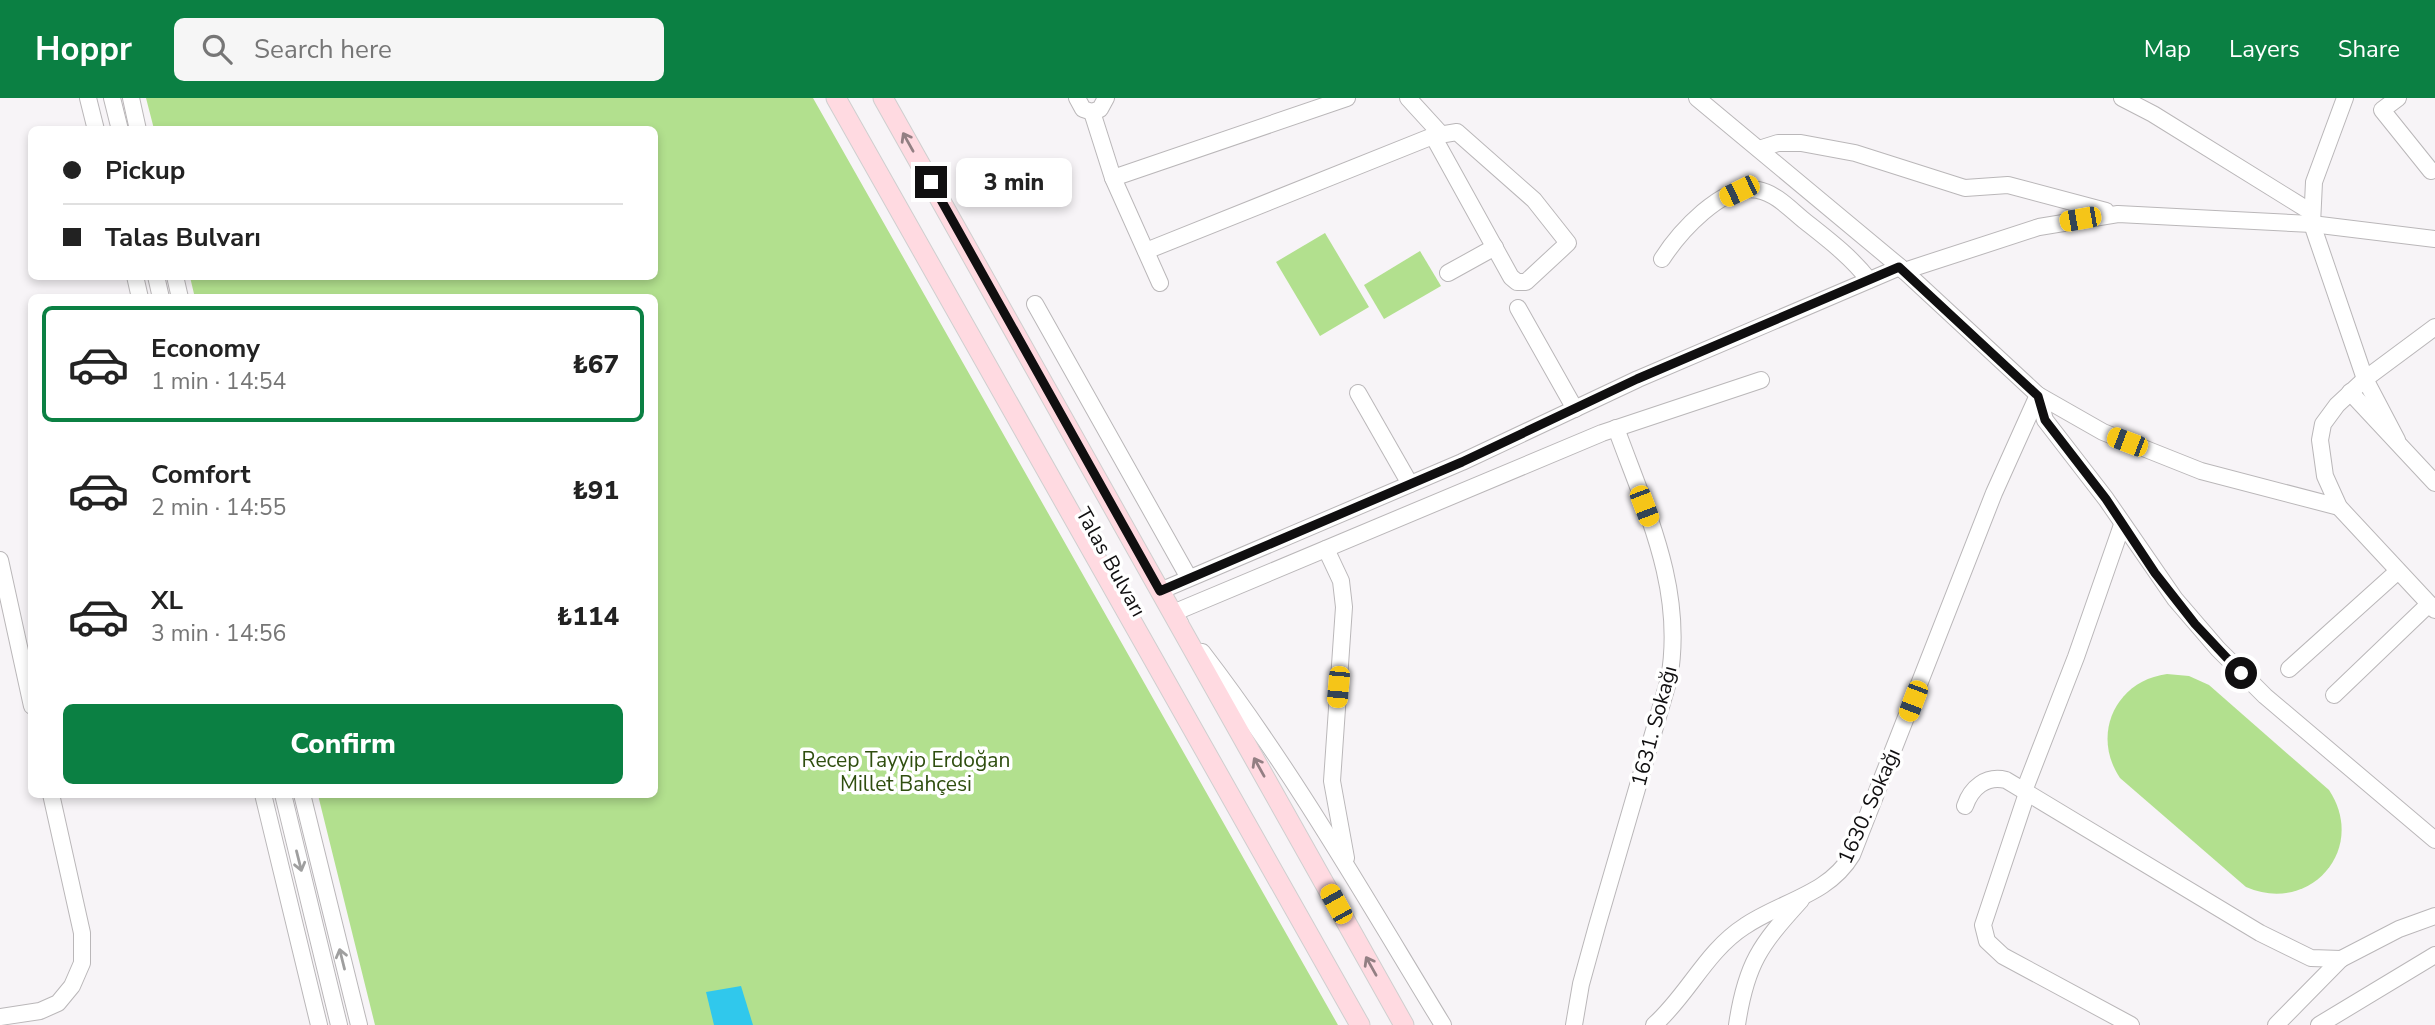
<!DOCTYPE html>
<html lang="en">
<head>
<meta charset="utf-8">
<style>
  :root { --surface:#fff; --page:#f6f6f6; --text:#222; --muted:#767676; --line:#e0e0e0; --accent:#0b8043 }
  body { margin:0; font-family:"Nunito Sans",sans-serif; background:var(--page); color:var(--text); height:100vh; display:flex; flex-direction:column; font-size:26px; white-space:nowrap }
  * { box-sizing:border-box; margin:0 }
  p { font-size:23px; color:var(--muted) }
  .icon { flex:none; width:38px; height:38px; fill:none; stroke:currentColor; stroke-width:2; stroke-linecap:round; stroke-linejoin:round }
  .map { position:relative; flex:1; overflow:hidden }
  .side { position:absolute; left:28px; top:196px; width:630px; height:504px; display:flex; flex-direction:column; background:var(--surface); border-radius:10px; box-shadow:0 4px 10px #0003 }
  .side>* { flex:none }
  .guide { position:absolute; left:28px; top:28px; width:630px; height:154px; border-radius:10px; box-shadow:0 4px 10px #0003; display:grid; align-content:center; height:154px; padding:0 35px; background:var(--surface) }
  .end { position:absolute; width:32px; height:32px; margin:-16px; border:9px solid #100f10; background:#fff; box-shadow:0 0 0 4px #fff }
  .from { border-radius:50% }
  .bubble { position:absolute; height:49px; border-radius:10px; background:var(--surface); box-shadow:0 4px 10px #0003; font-size:23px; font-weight:800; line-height:49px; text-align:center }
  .car { position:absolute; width:21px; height:42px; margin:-21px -10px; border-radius:9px; box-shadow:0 0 5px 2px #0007; background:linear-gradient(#f5c518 24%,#345 0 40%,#f5c518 0 76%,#345 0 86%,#f5c518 0) }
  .guide b { display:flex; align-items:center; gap:24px; height:66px; font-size:26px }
  .guide b+b { border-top:2px solid var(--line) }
  .guide i { width:18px; height:18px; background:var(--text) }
  ul { padding:12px 0 0; list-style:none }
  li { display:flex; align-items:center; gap:21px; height:116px; margin:0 14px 10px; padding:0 21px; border:4px solid transparent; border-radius:10px }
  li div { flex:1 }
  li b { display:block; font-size:26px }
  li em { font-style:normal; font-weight:800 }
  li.selected { border-color:var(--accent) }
  li>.icon { width:63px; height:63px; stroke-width:1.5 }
  .cta { display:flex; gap:14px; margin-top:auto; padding:14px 35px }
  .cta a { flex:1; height:80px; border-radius:10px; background:var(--accent); color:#fff; font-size:28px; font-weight:800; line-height:80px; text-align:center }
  header { display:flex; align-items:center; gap:42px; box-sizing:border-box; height:98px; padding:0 35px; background:var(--accent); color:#fff }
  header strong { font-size:33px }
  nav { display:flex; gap:38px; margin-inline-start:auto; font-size:24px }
  .search { width:490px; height:63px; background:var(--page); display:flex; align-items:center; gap:18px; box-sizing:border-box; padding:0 24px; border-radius:10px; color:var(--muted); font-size:26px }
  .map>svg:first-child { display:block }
</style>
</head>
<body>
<header>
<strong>Hoppr</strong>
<div class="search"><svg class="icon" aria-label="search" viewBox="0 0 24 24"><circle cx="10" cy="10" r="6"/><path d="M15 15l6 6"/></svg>Search here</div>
<nav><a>Map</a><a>Layers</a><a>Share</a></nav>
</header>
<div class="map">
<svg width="2435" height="927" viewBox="0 0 2435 927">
  <rect width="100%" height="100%" fill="#f7f4f7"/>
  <g fill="#b2e08e">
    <polygon points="146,0 813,0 1338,927 375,927 318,697 654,696 654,200 195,200 190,179 654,178 654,32 154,31"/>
    <polygon points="1325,135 1369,209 1320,238 1276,164"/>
    <polygon points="1420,153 1441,188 1384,221 1364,187"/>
    <path d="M2167,576L2189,578L2209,587L2329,692C2368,751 2310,817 2246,789L2120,680C2091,637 2115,583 2167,576Z"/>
  </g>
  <polygon fill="#30c8ec" points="741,888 753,927 714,927 706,894"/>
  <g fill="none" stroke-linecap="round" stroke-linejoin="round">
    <defs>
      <g id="minor">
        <polyline points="88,0 96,32"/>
        <polyline points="112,0 120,32"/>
        <polyline points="131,0 138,32"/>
        <polyline points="1077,0 1083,11 1092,14 1100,11 1106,0"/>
        <polyline points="1408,0 1440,35"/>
        <polyline points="1697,0 1900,169 2038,297 2103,334 2201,373 2339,409"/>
        <polyline points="2122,0 2153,16 2311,114"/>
        <polyline points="2345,0 2314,84 2312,126 2365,281 2397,342"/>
        <polyline points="2398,0 2382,12 2431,73"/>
        <polyline points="1092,14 1113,80 1160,185"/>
        <polyline points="1759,51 1778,45 1801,45 1855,55 1965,90 2008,87 2106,113"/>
        <polyline points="1113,80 1347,0"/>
        <polyline points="1146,153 1433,38 1457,34 1534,102 1568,145 1526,184 1517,184 1511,179 1433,38"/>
        <path d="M1662,161C1678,136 1723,84 1758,92C1776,95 1792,113 1806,124C1830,143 1851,159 1869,182"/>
        <polyline points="1904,173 2039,129 2118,116 2312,126 2435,141"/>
        <polyline points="1448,175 1495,149"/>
        <polyline points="135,178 140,200"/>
        <polyline points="156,178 161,200"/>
        <polyline points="175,178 180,200"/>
        <polyline points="1035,206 1189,480"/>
        <polyline points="1518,210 1575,311"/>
        <polyline points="2435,229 2365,281 2337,307 2323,326 2320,342 2325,378 2339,409 2435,512"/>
        <polyline points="2350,294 2435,385"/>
        <polyline points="1358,295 1410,386"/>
        <polyline points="2038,297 2045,322 2106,401 2175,501 2218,551 2265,598 2435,742"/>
        <polyline points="1326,451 1341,483 1344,509 1332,683 1346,760"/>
        <polyline points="0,462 32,608"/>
        <polyline points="1160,493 1462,364 1638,281 1900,169"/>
        <polyline points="1180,525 1173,515 1602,335 1761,282"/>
        <path d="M1202,554C1292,671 1366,801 1443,927"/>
        <polyline points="2289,571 2398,473"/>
        <polyline points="2334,597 2429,506"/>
        <polyline points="2024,693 2076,559 2122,427"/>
        <polyline points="2027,695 1983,827 1987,843 2003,858 2131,927"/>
        <polyline points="263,696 319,927"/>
        <polyline points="283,696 339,927"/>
        <polyline points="302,696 359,927"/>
        <path d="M1965,708C1971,690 1986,677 2006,682L2260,835L2311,860L2341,861L2399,831L2435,818"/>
        <polyline points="0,919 40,913 58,905 72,888 82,865 82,835 51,696"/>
        <path d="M1574,927L1581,886L1597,828L1669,581C1685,491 1646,413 1616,330"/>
        <path d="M1654,927C1688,897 1706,853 1745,828C1782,803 1828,797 1852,757L1994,395L2038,297"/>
        <path d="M1737,927C1746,866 1760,847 1801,802"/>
        <polyline points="2276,927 2341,861"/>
        <polyline points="2319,927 2435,857"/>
      </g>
      <g id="major">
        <polyline points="836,0 1360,927"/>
        <polyline points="883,0 1404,927"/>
      </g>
    </defs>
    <use href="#minor" stroke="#bab7b9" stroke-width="18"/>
    <use href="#major" stroke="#cfcfcf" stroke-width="21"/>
    <use href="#minor" stroke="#fff" stroke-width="16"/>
    <use href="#major" stroke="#ffdae1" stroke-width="19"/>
  </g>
  <defs><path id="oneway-shaft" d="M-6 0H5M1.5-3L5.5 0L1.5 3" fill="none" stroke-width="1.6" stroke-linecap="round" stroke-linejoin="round" transform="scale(1.75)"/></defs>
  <g stroke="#937f83">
    <use href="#oneway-shaft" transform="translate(908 44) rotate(-119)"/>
    <use href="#oneway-shaft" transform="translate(1259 669) rotate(-119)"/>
    <use href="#oneway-shaft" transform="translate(1371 868) rotate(-119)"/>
  </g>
  <g stroke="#9f9f9f">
    <use href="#oneway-shaft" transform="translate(299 763) rotate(76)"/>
    <use href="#oneway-shaft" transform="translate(342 861) rotate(-104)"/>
  </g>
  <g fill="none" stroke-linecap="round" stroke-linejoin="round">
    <polyline stroke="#100f10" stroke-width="9" points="931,84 1160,493 1462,364 1637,281 1899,169 2038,298 2045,322 2106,401 2155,475 2195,526 2241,575"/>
  </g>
  <g text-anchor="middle" stroke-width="7" stroke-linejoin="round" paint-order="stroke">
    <g font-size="21" fill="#100f10" stroke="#fff">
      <text transform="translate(1111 464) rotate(61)" y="7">Talas Bulvarı</text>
      <text transform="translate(1654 628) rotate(-75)" y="7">1631. Sokağı</text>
      <text transform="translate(1869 708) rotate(-66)" y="7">1630. Sokağı</text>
    </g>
    <g font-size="21" fill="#2f4e0f" stroke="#fff">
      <text x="906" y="669">Recep Tayyip Erdoğan<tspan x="906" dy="24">Millet Bahçesi</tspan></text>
    </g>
  </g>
</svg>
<i class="end from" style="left:2241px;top:575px"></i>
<i class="end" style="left:931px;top:84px"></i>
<div class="bubble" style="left:956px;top:60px;width:116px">3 min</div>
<i class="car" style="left:1739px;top:93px;rotate:244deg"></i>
<i class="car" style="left:2080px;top:121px;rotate:260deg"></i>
<i class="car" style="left:2127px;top:344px;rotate:291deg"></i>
<i class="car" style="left:1644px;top:408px;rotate:159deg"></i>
<i class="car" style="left:1338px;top:589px;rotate:185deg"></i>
<i class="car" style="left:1913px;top:603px;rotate:201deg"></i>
<i class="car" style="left:1336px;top:806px;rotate:331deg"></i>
<div class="guide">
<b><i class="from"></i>Pickup</b>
<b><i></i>Talas Bulvarı</b>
</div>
<section class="side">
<ul>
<li class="selected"><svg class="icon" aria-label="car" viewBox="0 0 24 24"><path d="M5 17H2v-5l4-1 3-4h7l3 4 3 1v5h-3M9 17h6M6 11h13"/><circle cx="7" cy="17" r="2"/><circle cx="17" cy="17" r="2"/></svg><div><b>Economy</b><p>1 min · 14:54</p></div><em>₺67</em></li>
<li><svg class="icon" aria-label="car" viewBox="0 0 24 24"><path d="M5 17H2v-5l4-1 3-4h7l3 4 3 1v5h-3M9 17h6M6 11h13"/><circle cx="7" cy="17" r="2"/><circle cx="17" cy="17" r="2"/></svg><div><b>Comfort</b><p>2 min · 14:55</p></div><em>₺91</em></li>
<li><svg class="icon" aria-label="car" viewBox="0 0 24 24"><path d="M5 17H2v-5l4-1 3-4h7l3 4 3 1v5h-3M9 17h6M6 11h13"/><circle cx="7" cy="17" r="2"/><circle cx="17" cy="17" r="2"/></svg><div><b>XL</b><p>3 min · 14:56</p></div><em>₺114</em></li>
</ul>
<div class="cta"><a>Confirm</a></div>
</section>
</div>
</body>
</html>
